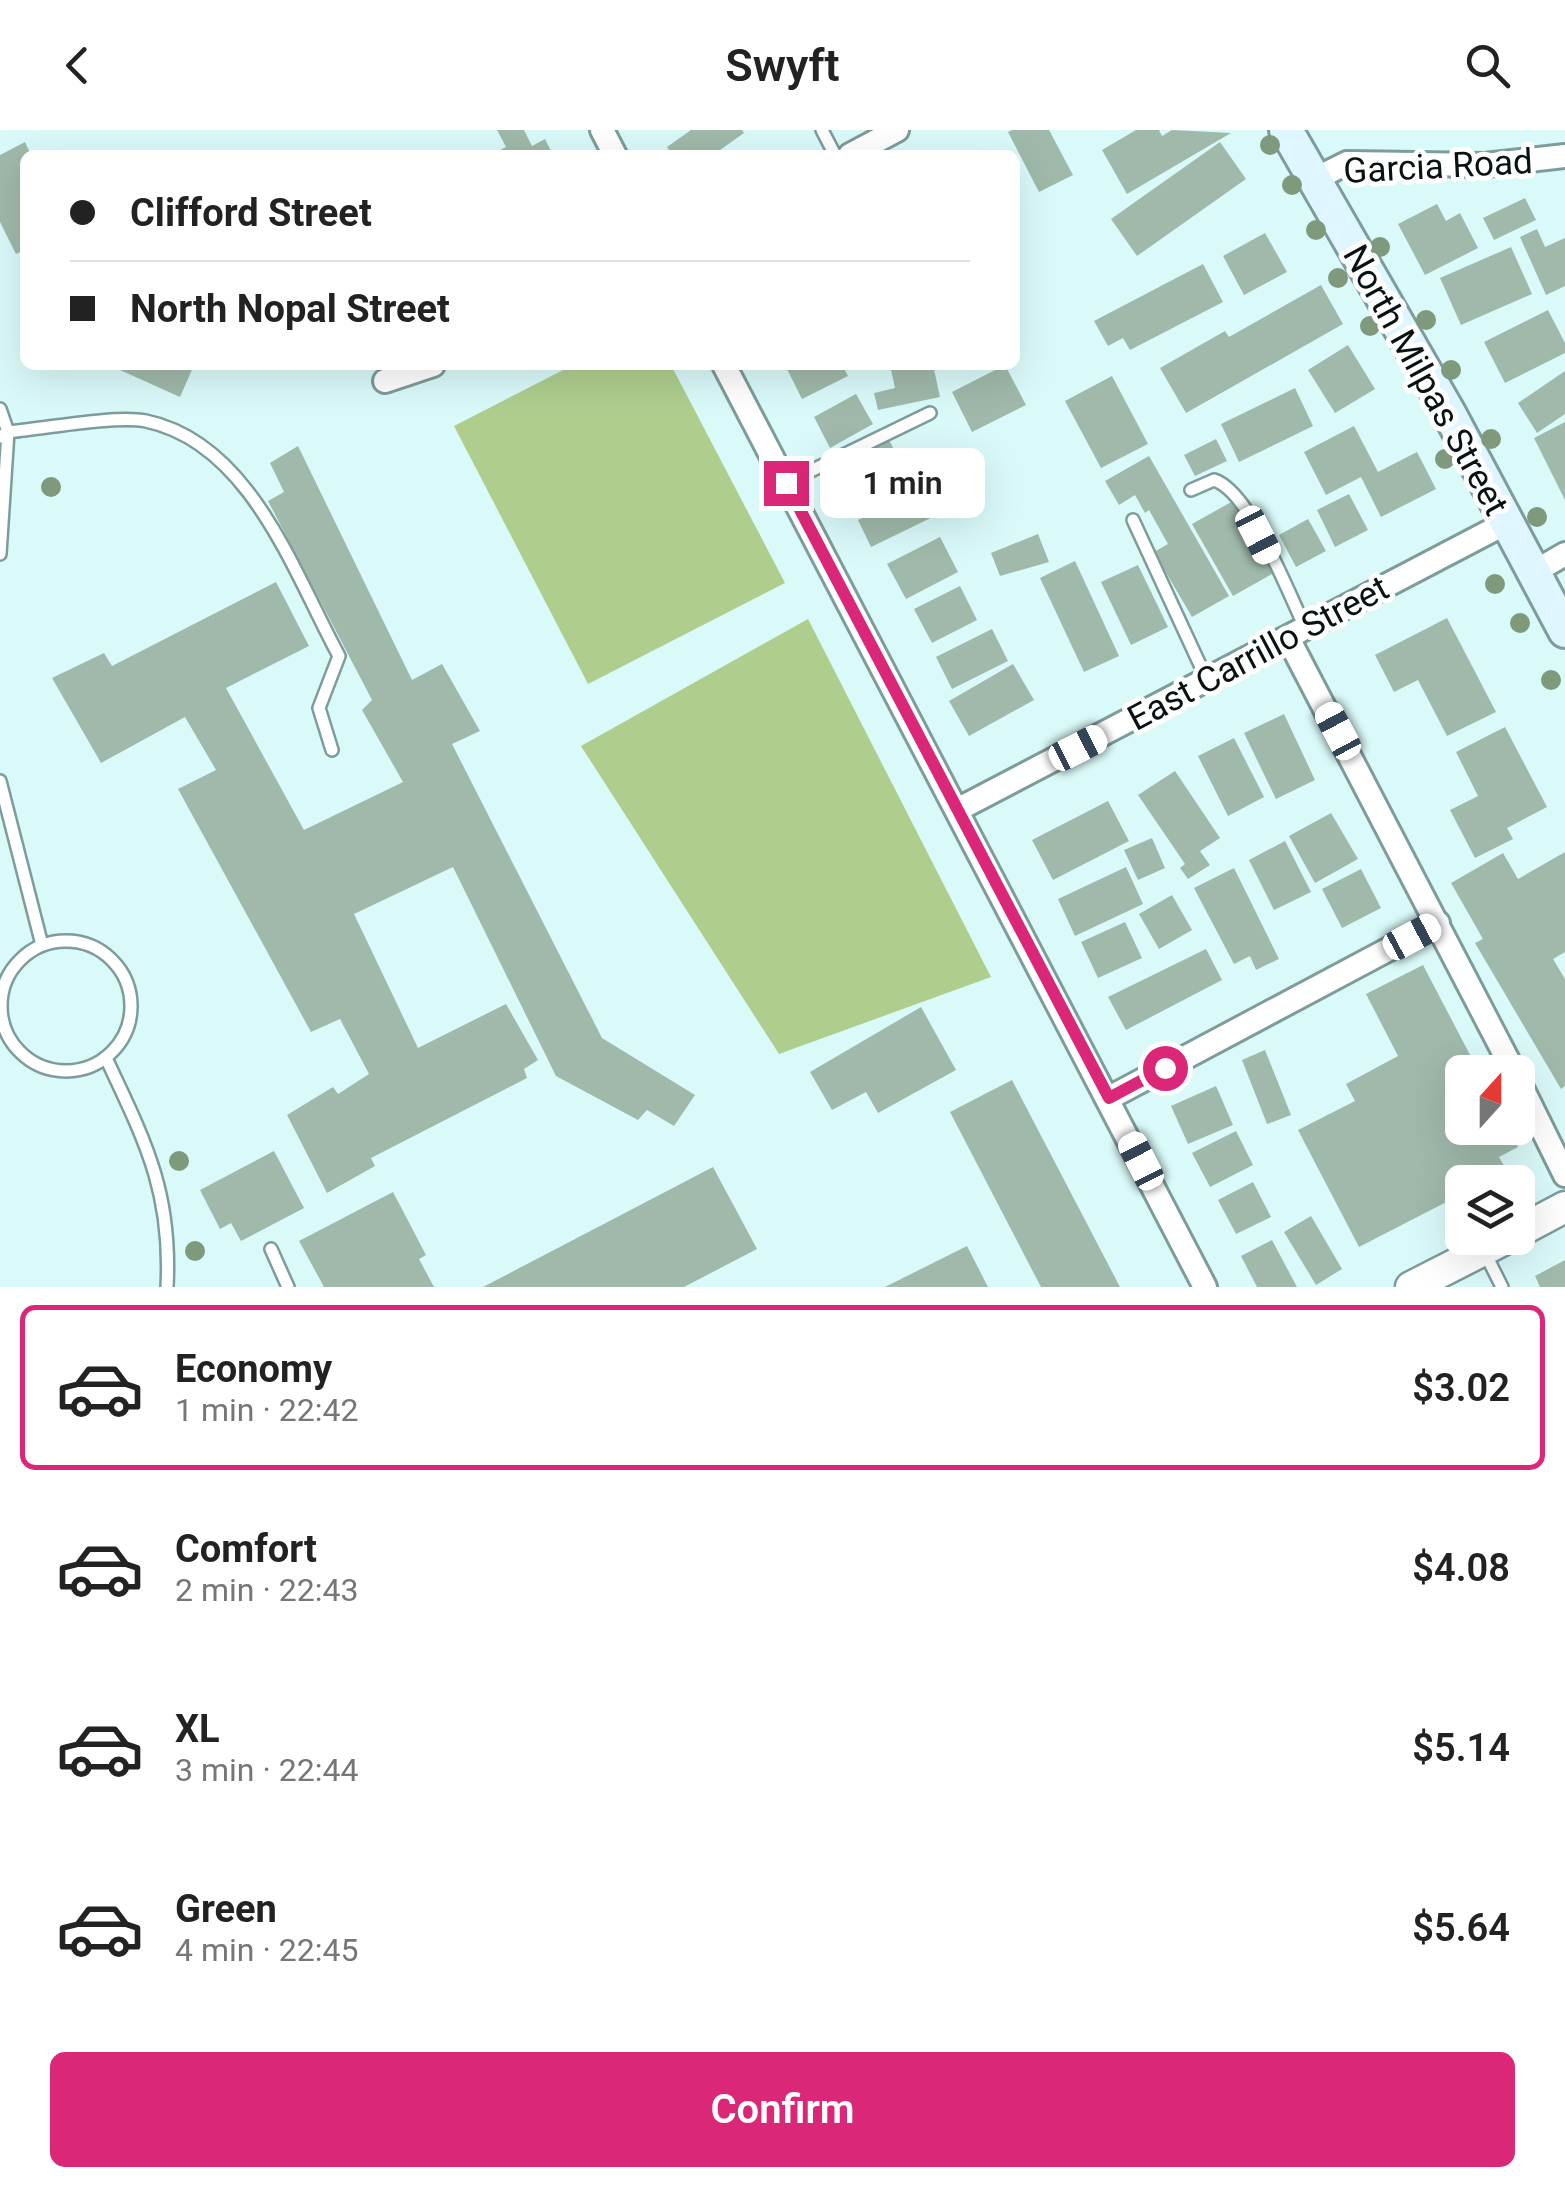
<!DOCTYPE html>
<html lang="en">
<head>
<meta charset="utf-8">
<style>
  :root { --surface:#fff; --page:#f2f2f2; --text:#222; --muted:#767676; --line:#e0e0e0; --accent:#db2777 }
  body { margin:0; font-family:Roboto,sans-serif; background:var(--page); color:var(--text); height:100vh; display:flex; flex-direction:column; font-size:38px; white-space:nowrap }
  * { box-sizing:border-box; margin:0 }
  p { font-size:32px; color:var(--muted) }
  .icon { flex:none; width:55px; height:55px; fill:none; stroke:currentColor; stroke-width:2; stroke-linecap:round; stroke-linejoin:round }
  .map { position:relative; height:1157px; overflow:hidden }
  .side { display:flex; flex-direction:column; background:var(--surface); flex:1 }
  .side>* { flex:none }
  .guide { position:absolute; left:20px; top:20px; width:1000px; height:220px; border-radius:15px; box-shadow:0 10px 40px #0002; display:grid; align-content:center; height:220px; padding:0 50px; background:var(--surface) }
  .needle { width:65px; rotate:21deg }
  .controls { position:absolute; left:1445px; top:925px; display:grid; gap:20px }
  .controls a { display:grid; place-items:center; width:90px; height:90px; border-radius:15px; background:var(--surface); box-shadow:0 10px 40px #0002; font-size:50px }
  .end { position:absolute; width:45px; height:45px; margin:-22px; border:12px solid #db2777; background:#fff; box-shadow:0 0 0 5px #fff }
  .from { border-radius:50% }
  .bubble { position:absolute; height:70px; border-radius:15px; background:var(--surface); box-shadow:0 10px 40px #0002; font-size:32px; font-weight:600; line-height:70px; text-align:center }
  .car { position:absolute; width:30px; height:60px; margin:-30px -15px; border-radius:12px; box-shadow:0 0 8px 2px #0007; background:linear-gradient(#fff 24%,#345 0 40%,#fff 0 76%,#345 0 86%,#fff 0) }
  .guide b { display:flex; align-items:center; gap:35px; height:95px; font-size:38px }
  .guide b+b { border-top:2px solid var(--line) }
  .guide i { width:25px; height:25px; background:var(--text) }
  ul { padding:18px 0 0; list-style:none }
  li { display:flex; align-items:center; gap:30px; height:165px; margin:0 20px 15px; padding:0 30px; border:5px solid transparent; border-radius:15px }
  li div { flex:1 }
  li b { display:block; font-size:38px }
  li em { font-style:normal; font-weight:600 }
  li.on { border-color:var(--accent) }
  li>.icon { width:90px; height:90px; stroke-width:1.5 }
  .primary-button { display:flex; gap:20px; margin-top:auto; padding:20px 50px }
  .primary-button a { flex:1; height:115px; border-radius:15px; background:var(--accent); color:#fff; font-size:40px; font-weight:600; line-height:115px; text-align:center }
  header { display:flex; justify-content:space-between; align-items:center; height:130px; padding:0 50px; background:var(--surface); font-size:45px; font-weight:600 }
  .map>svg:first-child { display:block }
</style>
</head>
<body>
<header><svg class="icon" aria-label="back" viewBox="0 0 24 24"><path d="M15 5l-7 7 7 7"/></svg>Swyft<svg class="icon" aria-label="search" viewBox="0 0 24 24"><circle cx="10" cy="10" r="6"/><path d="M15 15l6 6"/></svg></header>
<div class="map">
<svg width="1565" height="1157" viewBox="0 0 1565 1157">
  <rect width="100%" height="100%" fill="#dafaf9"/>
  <g fill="#afce8e">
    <polygon points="573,235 671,235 785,453 588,554 454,296"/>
    <polygon points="808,489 991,847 779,924 581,616"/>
  </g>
  <g fill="#a0b9ab">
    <polygon points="497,0 524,0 532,16 545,9 553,25 491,25 506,17"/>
    <polygon points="691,0 742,0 744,3 720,20 723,25 672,25 667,17"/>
    <polygon points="1012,0 1049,0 1073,45 1039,62 1008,2"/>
    <polygon points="1136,0 1159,0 1162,6 1172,0 1231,3 1127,64 1102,20"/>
    <polygon points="25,12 31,25 25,25 25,120 16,124 0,92 0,25"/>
    <polygon points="1220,12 1246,49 1137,126 1111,89"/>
    <polygon points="1525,68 1536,90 1494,110 1483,88"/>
    <polygon points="1437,74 1446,91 1460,83 1478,118 1425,145 1398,94"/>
    <polygon points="1537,99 1545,117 1565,108 1565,156 1546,165 1520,107"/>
    <polygon points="1265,103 1287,142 1244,165 1223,126"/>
    <polygon points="1511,117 1532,164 1461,195 1440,148"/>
    <polygon points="1203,134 1223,172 1130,220 1123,208 1108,216 1094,191"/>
    <polygon points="1321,155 1343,194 1186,283 1160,238 1225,201 1229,207"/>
    <polygon points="1548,180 1565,213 1565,223 1505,253 1484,212"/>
    <polygon points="1348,215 1375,259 1335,283 1308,240"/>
    <polygon points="122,235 194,235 180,267 120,240"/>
    <polygon points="794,235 842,235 848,246 802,269 787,239"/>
    <polygon points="890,235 933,235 940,267 878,280 874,263 895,258"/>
    <polygon points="1005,235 1026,275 972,302 952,262"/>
    <polygon points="1565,241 1565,284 1537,303 1518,273"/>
    <polygon points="1112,246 1148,314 1101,338 1065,271"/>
    <polygon points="1295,258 1313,296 1239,332 1221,294"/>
    <polygon points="856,264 873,294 830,318 814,287"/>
    <polygon points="1565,292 1565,370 1534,308"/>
    <polygon points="1354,296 1378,342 1417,322 1436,359 1381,387 1361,347 1326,365 1304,322"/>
    <polygon points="887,306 904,339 852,365 835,332"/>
    <polygon points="1216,309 1227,331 1195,346 1184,325"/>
    <polygon points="298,316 412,550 442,534 480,601 452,614 602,908 695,965 674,996 647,980 638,990 556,946 453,737 354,784 418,918 506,874 538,930 524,939 527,948 371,1028 375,1036 327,1063 287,985 333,957 338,964 369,944 340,889 311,902 178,659 216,640 185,587 101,633 52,548 104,523 112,536 276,452 309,516 226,558 304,700 403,652 362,580 372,570 268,371 284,362 270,333"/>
    <polygon points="1149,326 1229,466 1192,487 1154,422 1168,414 1149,380 1145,383 1135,365 1119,375 1105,351"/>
    <polygon points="930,355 943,382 871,417 858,390"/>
    <polygon points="1349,364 1368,400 1335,417 1317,380"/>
    <polygon points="1233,371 1274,443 1233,466 1192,394"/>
    <polygon points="1308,389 1326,421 1296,437 1279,405"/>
    <polygon points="1038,404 1049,432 1000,446 991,423"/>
    <polygon points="940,407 958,442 906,469 887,434"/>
    <polygon points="1075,431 1119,526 1084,542 1040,448"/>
    <polygon points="1138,435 1168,497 1131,515 1101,452"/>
    <polygon points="960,456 977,490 932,513 914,479"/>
    <polygon points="1447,488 1496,582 1447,606 1418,550 1394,562 1375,525"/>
    <polygon points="992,499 1008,531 952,559 936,527"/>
    <polygon points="1013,534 1034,570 969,606 949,571"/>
    <polygon points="1284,584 1315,650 1276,669 1244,603"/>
    <polygon points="1505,597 1547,677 1507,698 1513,709 1475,728 1450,680 1478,666 1456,622"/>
    <polygon points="1234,608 1264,667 1228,686 1198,626"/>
    <polygon points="1175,641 1220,708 1200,721 1210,735 1188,749 1180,738 1185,734 1138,665"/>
    <polygon points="1108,671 1129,711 1053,750 1032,710"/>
    <polygon points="1331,683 1358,729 1315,753 1289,706"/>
    <polygon points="1152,708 1165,738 1138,750 1124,720"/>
    <polygon points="1285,711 1311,762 1274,780 1249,730"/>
    <polygon points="1565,722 1565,822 1553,829 1565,849 1565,956 1561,959 1475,813 1483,809 1451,753 1503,723 1518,749"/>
    <polygon points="1126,737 1143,774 1075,806 1058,769"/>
    <polygon points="1234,738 1279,829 1256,840 1250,826 1234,834 1194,758"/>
    <polygon points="1361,739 1381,778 1342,798 1322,759"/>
    <polygon points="1172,765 1192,800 1159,819 1139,784"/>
    <polygon points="1125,792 1142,828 1098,848 1081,812"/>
    <polygon points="1206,819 1222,850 1126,900 1108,867"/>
    <polygon points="1423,835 1479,942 1462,942 1462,998 1508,998 1518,1017 1499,1027 1507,1041 1485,1052 1462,1052 1462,1064 1359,1117 1298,1000 1355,971 1346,954 1398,926 1366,864"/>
    <polygon points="921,877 956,940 878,983 866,962 832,980 810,942"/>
    <polygon points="1265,920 1291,985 1267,994 1242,930"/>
    <polygon points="1012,950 1120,1157 1041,1157 950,982"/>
    <polygon points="1216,956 1233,995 1188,1014 1171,976"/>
    <polygon points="1236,1001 1253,1035 1210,1057 1192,1023"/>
    <polygon points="274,1021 304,1078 241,1111 231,1093 220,1099 200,1060"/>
    <polygon points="713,1037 757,1119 684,1157 483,1157"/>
    <polygon points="1253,1052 1271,1087 1236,1104 1218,1070"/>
    <polygon points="393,1062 426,1125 419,1129 434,1157 324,1157 299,1111"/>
    <polygon points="1311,1086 1342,1139 1316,1155 1284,1102"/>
    <polygon points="1272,1110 1297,1157 1257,1157 1241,1126"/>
    <polygon points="967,1116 988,1157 885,1157"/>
    <polygon points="1565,1130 1565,1157 1540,1157 1535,1146"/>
  </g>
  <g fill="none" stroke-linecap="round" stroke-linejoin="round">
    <defs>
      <g id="service">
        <polyline points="822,0 835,25"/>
        <polyline points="0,279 8,302 0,424"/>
        <path d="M0,307L8,302C41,299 116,285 146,291C250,313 293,441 339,526L319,578L332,620"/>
        <polyline points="786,353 930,283"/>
        <path d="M1191,360L1214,350C1250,361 1288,463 1306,499"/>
        <polyline points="1133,390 1207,550"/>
        <polyline points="0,651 42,815"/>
        <circle cx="66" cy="876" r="65"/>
        <path d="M106,928C145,1011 172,1062 167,1157"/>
        <polyline points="271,1119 288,1157"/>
        <polyline points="1485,1123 1502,1157"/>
      </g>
      <g id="minor">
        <polyline points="602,0 615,25"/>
        <polyline points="850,25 897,0"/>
        <polyline points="1313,50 1347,33 1485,35 1565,26"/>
        <polyline points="724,235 1205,1157"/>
        <polyline points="385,251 433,235"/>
        <polyline points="1534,442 1565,424"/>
        <polyline points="1288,508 1514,942"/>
        <polyline points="957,680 1506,393"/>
        <polyline points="1518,950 1565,1045"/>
        <polyline points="1109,968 1438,793"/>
      </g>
      <g id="tertiary">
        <polyline points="1518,1102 1565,1077"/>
        <polyline points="1411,1157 1507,1108"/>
      </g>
      <polyline id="secondary" points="1286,0 1449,283 1565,501"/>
    </defs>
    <use href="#service" stroke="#7d9c9b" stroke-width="16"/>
    <use href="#minor" stroke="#7d9c9b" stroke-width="28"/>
    <use href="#tertiary" stroke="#7d9c9b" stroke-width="35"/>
    <use href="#secondary" stroke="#7d9c9b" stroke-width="38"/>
    <use href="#service" stroke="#fff" stroke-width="11"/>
    <use href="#minor" stroke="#fff" stroke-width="22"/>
    <use href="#tertiary" stroke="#fff" stroke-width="30"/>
    <use href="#secondary" stroke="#dff5ff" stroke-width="32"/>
  </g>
  <g fill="#7f997d">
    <circle cx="1270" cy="15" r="10"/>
    <circle cx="1292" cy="55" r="10"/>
    <circle cx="1316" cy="100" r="10"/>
    <circle cx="1380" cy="117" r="10"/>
    <circle cx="1338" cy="148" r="10"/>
    <circle cx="1426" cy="190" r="10"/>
    <circle cx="1370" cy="196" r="10"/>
    <circle cx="1451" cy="240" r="10"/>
    <circle cx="1491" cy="309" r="10"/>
    <circle cx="1445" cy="329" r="10"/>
    <circle cx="51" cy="357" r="10"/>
    <circle cx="1537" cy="387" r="10"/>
    <circle cx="1495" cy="454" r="10"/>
    <circle cx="1520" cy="493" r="10"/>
    <circle cx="1551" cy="550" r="10"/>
    <circle cx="179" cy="1031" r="10"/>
    <circle cx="195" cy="1121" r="10"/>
  </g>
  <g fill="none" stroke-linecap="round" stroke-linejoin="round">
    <polyline stroke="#db2777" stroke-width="12" points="786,353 1109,968 1165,938"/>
  </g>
  <g text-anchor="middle" stroke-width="10" stroke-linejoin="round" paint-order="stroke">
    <g font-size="35" fill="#071212" stroke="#fff">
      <text transform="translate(1438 36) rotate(-3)" y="12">Garcia Road</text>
      <text transform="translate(1426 250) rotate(61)" y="12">North Milpas Street</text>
      <text transform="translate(1258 523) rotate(-28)" y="12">East Carrillo Street</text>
    </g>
  </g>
</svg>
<div class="controls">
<a><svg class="needle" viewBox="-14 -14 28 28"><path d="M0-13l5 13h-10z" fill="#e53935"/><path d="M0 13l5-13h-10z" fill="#767676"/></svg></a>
<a><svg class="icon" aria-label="layers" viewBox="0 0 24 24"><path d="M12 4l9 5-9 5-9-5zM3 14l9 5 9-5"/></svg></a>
</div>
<i class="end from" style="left:1165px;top:938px"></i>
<i class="end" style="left:786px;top:353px"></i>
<div class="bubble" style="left:820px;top:318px;width:165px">1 min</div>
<i class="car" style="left:1258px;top:405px;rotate:153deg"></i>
<i class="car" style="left:1338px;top:601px;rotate:332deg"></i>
<i class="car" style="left:1078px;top:618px;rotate:63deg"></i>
<i class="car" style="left:1412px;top:807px;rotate:62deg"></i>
<i class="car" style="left:1141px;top:1031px;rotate:333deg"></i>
<div class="guide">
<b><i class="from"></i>Clifford Street</b>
<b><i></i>North Nopal Street</b>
</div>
</div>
<section class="side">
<ul>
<li class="on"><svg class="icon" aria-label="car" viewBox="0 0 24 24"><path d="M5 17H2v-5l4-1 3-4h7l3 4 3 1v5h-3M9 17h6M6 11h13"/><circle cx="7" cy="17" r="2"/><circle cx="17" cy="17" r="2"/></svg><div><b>Economy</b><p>1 min · 22:42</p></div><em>$3.02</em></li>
<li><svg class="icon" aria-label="car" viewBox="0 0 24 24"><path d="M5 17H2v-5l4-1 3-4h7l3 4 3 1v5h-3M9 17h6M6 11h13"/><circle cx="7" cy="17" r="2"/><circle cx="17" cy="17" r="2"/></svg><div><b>Comfort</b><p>2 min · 22:43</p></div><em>$4.08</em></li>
<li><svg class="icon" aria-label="car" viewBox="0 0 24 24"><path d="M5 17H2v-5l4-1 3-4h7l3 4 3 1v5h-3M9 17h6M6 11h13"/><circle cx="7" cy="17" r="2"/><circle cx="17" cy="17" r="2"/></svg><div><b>XL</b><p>3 min · 22:44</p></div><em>$5.14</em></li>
<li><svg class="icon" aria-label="car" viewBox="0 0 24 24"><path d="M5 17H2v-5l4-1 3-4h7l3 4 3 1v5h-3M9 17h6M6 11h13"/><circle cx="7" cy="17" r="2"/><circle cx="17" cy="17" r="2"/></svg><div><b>Green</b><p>4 min · 22:45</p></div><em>$5.64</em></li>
</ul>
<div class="primary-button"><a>Confirm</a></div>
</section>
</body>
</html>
